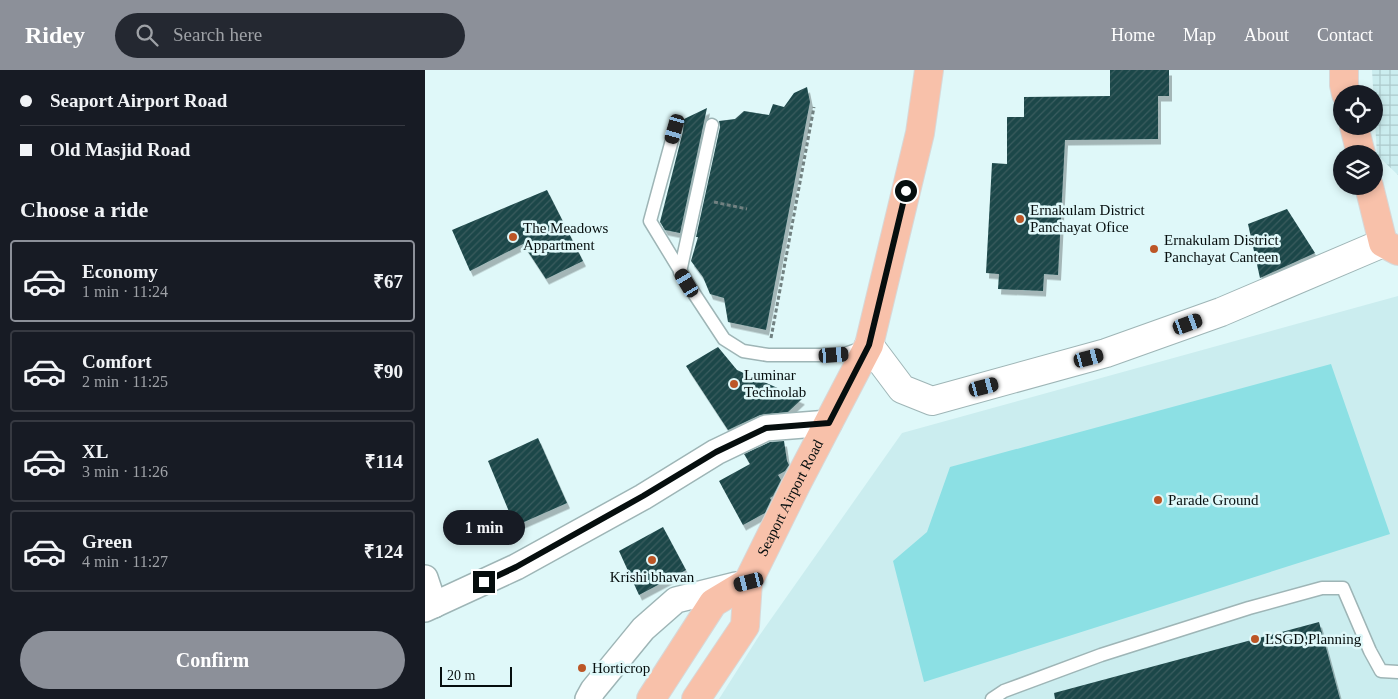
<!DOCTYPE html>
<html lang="en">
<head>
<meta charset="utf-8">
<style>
  :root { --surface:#171b24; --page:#242831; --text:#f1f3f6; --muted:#9ea1a6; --line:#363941; --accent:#8c9099 }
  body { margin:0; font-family:Georgia,serif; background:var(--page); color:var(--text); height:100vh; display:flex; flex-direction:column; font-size:19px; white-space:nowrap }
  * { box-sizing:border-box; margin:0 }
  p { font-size:16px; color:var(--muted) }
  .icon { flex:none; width:28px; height:28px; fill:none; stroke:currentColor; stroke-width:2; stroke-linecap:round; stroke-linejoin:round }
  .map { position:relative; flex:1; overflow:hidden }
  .side { display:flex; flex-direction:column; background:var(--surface); width:425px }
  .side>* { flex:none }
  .banner { display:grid; align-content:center; height:110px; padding:0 20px; background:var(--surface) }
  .fabs { position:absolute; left:908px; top:15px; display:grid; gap:10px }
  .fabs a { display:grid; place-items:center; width:50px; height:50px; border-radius:50%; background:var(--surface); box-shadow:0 2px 8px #0003; font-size:25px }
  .scale { position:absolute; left:15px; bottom:12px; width:72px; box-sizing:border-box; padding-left:5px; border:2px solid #060e0e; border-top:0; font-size:14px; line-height:18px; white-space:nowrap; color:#060e0e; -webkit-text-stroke:4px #dff8f9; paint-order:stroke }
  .end { position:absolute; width:22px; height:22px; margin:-11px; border:6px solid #060e0e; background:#fff; box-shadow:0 0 0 2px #fff }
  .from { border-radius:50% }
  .bubble { position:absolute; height:35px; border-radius:18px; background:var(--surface); box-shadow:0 2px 8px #0003; font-size:16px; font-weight:600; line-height:35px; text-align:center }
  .car { position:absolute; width:15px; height:30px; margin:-15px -8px; border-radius:6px; box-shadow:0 0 4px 1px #0007; background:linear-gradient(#222 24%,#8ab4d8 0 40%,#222 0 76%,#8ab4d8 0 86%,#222 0) }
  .banner b { display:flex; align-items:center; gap:18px; height:48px; font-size:19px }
  .banner b+b { border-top:1px solid var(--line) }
  .banner i { width:12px; height:12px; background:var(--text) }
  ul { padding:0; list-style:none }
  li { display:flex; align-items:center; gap:15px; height:82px; margin:0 10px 8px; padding:0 10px; border:2px solid var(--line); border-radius:5px }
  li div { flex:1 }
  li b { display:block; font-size:19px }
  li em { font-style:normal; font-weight:600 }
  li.selected { border-color:var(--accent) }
  li>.icon { width:45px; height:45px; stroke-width:1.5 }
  h2 { padding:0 20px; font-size:22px; line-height:60px }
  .action { display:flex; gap:10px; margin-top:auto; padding:10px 20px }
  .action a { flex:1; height:58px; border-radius:30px; background:var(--accent); color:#fff; font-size:20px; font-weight:600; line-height:58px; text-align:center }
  header { display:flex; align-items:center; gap:30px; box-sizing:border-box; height:70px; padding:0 25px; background:var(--accent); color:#fff }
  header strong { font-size:24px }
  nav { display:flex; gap:28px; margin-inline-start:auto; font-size:18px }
  .search { width:350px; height:45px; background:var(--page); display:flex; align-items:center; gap:12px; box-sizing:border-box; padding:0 18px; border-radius:28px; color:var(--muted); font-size:19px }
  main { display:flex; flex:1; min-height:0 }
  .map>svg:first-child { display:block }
</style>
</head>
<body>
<header>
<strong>Ridey</strong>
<div class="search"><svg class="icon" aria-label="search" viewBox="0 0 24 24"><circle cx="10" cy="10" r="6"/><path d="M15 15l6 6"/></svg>Search here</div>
<nav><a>Home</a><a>Map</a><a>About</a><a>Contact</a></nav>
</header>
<main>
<section class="side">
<div class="banner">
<b><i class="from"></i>Seaport Airport Road</b>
<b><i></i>Old Masjid Road</b>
</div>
<h2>Choose a ride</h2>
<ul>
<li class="selected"><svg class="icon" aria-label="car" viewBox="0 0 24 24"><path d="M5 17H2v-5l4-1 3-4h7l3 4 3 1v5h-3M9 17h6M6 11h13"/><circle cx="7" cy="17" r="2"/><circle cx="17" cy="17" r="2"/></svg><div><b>Economy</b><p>1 min · 11:24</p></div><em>₹67</em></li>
<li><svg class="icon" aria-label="car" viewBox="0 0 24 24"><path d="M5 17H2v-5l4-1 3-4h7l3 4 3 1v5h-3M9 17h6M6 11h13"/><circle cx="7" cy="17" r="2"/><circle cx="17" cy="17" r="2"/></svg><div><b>Comfort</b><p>2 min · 11:25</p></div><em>₹90</em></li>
<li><svg class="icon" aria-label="car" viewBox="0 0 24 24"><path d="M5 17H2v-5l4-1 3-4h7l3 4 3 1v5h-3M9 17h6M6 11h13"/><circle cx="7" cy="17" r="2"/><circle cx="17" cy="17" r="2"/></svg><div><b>XL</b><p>3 min · 11:26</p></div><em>₹114</em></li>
<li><svg class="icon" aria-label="car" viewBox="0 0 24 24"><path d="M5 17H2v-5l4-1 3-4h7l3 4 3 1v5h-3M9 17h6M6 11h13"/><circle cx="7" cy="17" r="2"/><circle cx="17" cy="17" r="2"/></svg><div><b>Green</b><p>4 min · 11:27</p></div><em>₹124</em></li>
</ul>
<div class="action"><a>Confirm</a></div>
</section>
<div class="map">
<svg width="973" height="629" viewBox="0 0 973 629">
  <defs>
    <pattern id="industrial-grid" width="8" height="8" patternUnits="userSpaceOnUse" patternTransform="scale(1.25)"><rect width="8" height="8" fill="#cbedef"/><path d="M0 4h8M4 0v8" fill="none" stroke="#adcacc"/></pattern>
    <pattern id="building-hatch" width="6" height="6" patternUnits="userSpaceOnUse" patternTransform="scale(1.25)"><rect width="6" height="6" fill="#1c4749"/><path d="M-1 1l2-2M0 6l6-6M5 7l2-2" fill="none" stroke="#3a5d5f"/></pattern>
    <filter id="shadow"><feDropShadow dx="3" dy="5.5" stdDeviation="0" flood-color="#0004"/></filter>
  </defs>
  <rect width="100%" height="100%" fill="#dff8f9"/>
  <polygon fill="#cbedef" points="973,226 973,629 294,629 334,566 477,363"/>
  <polygon fill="url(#industrial-grid)" points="947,0 973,0 973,105 952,85"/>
  <polygon fill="#8ce0e4" points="906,294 965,464 499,612 468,491 502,462 525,397"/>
  <g fill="url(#building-hatch)" filter="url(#shadow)">
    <polygon points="685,0 744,0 744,26 733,26 733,69 640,70 633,205 619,204 618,221 573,219 574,204 561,203 567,93 582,94 582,47 599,47 599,27 685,26"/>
    <polygon points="382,17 385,32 341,260 303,252 299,228 285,224 278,207 266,191 273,167 271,167 295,57 294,51 310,49 319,41 344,45 348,34 359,37 369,23"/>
    <polygon points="282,38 255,163 240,160 235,152 258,61 259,49"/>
    <polygon points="122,120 158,191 121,209 98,174 45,201 27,160"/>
    <polygon points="862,139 890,183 835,208 823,154"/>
    <polygon points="293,277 312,300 377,329 363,342 335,345 303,360 261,296"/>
    <polygon points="113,368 142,433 90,456 63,391"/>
    <polygon points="359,371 362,391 364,395 360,401 353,405 356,410 348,426 345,428 346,430 340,443 318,455 294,411 325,394 319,384 345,372"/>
    <polygon points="238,457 261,500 214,525 194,481"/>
    <polygon points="894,552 915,629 630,629 629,623"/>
  </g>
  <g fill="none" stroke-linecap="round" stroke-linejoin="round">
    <defs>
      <g id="lane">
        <polyline points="250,59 225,151 270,225 299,269 318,281 343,285 398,285 420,284 440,277"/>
        <polyline points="255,202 287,55"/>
        <polyline points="567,629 579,621 676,585 824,538 897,518 918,518 945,581 956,601 973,602"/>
      </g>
      <g id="street">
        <polyline points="0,508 9,535"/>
        <polyline points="0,539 91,497 218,427 291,382 341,358 404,353"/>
        <polyline points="163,629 168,620 218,559 251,530 311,515"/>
      </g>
      <polyline id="secondary" points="444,275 477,319 507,331 681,283 796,242 958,173"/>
      <g id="primary">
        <polyline points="919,0 919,15 921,24"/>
        <polyline points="929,56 936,84"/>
        <polyline points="944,116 958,173 973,181"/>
        <polyline points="226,629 288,533 323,512"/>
        <path id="s1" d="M271,629L320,556L323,512L371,415L444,275L495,63L504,0"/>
      </g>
    </defs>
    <use href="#lane" stroke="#9eb5b6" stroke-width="15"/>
    <use href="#street" stroke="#9eb5b6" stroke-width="28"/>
    <use href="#secondary" stroke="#9eb5b6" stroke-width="30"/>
    <use href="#primary" stroke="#d7d8d8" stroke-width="30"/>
    <g stroke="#718181" stroke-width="3" stroke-dasharray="4 2.5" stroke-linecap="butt">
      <polyline points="289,132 322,139"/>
      <polyline points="346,268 389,37"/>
    </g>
    <use href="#lane" stroke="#fff" stroke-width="12"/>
    <use href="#street" stroke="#fff" stroke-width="25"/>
    <use href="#secondary" stroke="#fff" stroke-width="28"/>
    <use href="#primary" stroke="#f8c1aa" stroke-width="28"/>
  </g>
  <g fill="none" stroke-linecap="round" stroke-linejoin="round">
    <polyline stroke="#060e0e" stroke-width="6" points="59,512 91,497 218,426 291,382 341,358 404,353 444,275 481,121"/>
  </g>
  <g fill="#bc5626" stroke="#dff8f9" stroke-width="2">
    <circle cx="595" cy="149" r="5"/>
    <circle cx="88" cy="167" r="5"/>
    <circle cx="729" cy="179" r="5"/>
    <circle cx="309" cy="314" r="5"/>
    <circle cx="733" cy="430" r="5"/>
    <circle cx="227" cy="490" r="5"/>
    <circle cx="830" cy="569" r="5"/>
    <circle cx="157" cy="598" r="5"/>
  </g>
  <g text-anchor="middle" stroke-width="5" stroke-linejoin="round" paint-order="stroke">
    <g font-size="15" fill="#060e0e" stroke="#dff8f9" text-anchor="start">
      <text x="605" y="145">Ernakulam District<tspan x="605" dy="17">Panchayat Ofice</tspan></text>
      <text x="98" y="163">The Meadows<tspan x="98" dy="17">Appartment</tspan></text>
      <text x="739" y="175">Ernakulam District<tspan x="739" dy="17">Panchayat Canteen</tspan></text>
      <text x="319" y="310">Luminar<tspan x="319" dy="17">Technolab</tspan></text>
      <text x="743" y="435">Parade Ground</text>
      <text x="227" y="512" text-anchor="middle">Krishi bhavan</text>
      <text x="840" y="574">LSGD,Planning</text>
      <text x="167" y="603">Horticrop</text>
    </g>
    <g font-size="15" fill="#060e0e" stroke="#dff8f9">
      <text dy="5" stroke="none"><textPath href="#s1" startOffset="226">Seaport Airport Road</textPath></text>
    </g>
  </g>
</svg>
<div class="fabs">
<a><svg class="icon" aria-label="locate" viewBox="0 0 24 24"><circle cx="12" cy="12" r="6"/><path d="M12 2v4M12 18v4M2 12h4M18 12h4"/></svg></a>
<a><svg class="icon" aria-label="layers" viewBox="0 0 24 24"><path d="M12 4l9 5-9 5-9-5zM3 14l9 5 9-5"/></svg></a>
</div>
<div class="scale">20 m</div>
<i class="end from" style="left:481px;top:121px"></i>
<i class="end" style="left:59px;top:512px"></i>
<div class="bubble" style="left:18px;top:440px;width:82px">1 min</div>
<i class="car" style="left:250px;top:59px;rotate:196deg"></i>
<i class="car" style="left:262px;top:213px;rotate:329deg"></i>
<i class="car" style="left:763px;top:254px;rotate:70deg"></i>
<i class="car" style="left:409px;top:285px;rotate:86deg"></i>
<i class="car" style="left:664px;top:288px;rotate:75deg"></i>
<i class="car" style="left:559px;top:317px;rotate:75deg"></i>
<i class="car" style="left:324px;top:512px;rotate:256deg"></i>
</div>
</main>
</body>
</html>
